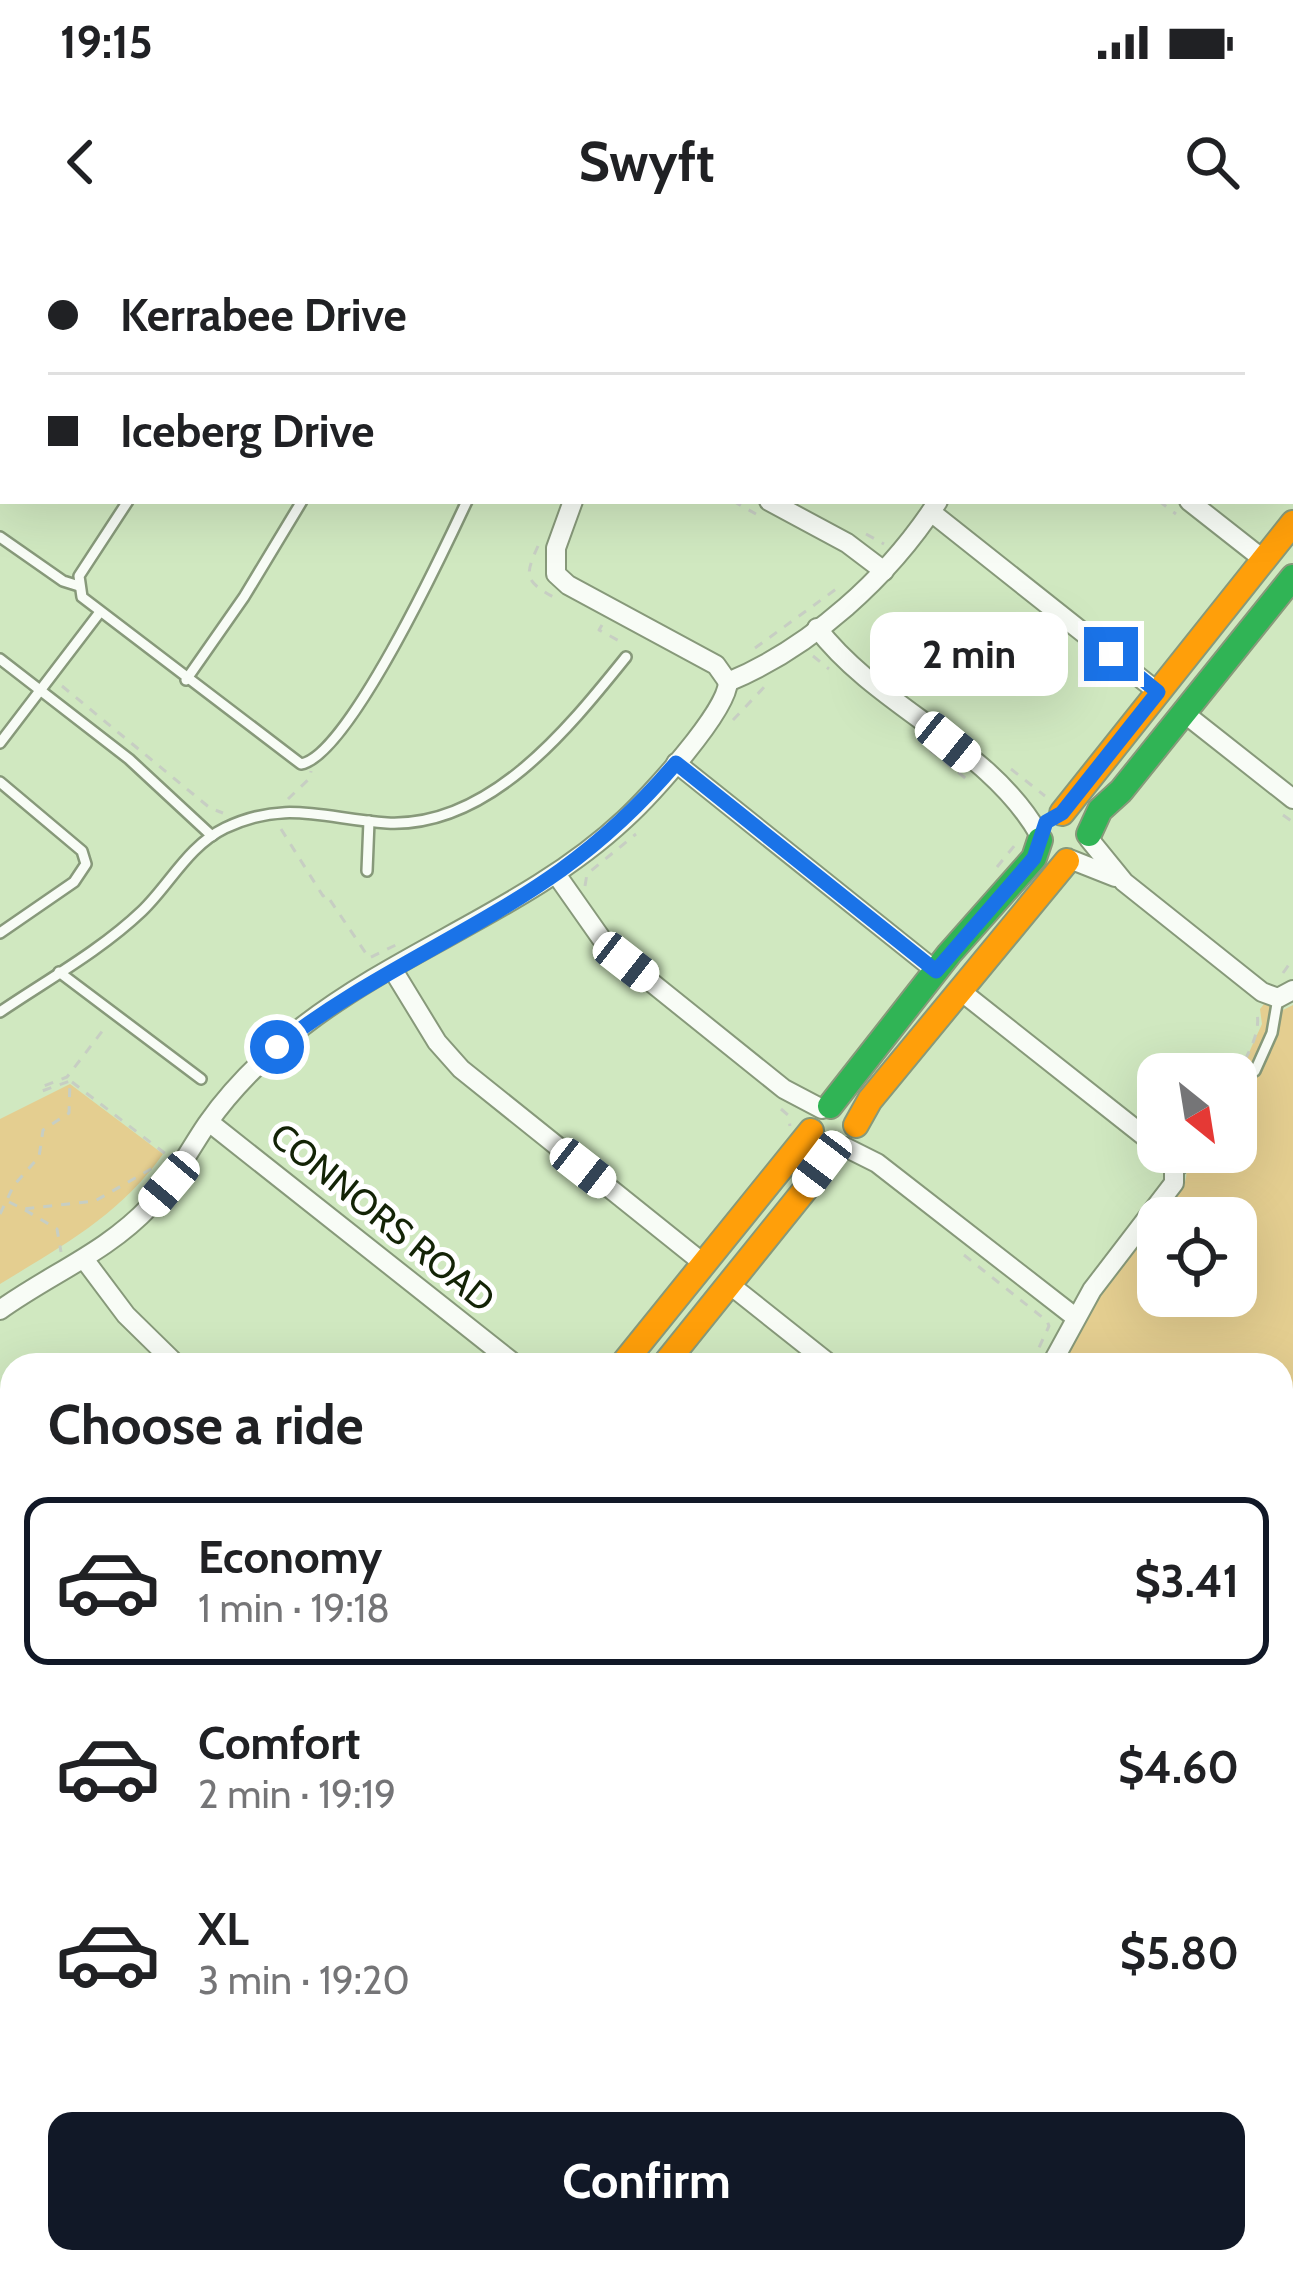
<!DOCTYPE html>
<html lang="en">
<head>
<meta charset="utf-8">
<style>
  :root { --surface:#fff; --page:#f6f6f6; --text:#202124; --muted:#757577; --line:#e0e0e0; --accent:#111827 }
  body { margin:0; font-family:Cabin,sans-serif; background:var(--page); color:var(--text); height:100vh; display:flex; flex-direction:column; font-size:45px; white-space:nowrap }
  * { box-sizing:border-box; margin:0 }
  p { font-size:39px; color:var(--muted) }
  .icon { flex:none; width:66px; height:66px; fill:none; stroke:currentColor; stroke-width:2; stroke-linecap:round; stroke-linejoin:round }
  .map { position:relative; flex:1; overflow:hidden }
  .side { position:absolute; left:0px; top:1113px; width:1293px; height:921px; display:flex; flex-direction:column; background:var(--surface); border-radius:36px 36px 0 0; box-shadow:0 12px 48px #0002 }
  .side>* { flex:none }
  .banner { position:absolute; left:0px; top:0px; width:1293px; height:264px; box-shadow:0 12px 48px #0002; display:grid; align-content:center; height:264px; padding:0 48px; background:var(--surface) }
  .needle { width:78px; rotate:150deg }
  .tools { position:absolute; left:1137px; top:813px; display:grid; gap:24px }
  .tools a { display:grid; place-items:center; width:120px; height:120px; border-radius:24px; background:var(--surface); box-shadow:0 12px 48px #0002; font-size:60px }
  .end { position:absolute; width:54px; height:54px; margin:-27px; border:15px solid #1a73e8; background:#fff; box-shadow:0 0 0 6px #fff }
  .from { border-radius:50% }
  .bubble { position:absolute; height:84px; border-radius:24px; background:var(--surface); box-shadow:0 12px 48px #0002; font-size:39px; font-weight:700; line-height:84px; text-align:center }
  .car { position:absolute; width:36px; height:72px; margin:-36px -18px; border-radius:15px; box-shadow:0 0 9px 3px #0007; background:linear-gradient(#fff 24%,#345 0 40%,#fff 0 76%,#345 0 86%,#fff 0) }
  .banner b { display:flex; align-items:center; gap:42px; height:114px; font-size:45px }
  .banner b+b { border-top:3px solid var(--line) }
  .banner i { width:30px; height:30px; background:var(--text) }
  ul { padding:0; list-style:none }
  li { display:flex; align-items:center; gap:36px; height:168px; margin:0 24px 18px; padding:0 24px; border:6px solid transparent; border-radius:24px }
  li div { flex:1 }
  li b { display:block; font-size:45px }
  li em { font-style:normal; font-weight:700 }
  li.on { border-color:var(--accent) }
  li>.icon { width:108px; height:108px; stroke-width:1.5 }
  h2 { padding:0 48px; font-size:54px; line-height:144px }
  .action { display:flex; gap:24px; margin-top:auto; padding:24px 48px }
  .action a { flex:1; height:138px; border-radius:24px; background:var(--accent); color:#fff; font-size:48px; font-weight:700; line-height:138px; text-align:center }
  .status { display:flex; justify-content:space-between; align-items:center; height:84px; padding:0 60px; background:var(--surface); direction:ltr }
  .status svg { height:33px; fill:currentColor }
  header { display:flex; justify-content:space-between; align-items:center; height:156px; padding:0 48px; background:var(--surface); font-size:54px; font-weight:700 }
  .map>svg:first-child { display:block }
</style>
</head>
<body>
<div class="status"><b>19:15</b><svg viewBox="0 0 49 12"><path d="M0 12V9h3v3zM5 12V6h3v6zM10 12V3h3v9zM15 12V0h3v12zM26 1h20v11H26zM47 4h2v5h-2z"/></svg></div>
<header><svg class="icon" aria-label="back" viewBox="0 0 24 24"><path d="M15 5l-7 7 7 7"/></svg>Swyft<svg class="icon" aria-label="search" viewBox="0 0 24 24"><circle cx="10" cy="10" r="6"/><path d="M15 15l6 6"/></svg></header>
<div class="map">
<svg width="1293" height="2033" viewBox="0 0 1293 2033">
  <rect width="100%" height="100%" fill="#d0e8c0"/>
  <g fill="#e4ce90">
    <polygon points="845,0 1293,0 1293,32 1290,33 1290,3 844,3"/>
    <path d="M1264,764L1281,771L1293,765V1447L1281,1462V1125H1060L1087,1074L1158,980V1056H1236V978H1159C1174,959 1196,942 1182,917L1186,912H1236V841L1262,784L1260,769Z"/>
    <path d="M70,844L163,914C120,975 62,1006 0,1044V879Z"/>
    <polygon points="2,1316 12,1323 12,1372 0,1394"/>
    <polygon points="0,1813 12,1844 12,1882 0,1887"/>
    <polygon points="827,2022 933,2022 941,2033 837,2033"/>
  </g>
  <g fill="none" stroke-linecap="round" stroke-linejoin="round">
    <defs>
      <g id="lane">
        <polyline points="861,3 862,0"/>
        <path d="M128,261L79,336L82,357L301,524C348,517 445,308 467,261"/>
        <polyline points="0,297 63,341 79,346"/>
        <polyline points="0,419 129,519 212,596"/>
        <polyline points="186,440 244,357 302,261"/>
        <polyline points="0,503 100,372"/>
        <polyline points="0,542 82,611 86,624 74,642 0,693"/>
        <polyline points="367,631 369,581"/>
        <polyline points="59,732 201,839"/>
        <path d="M0,772C47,740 100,711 142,671C170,644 188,606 225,588C286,559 325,579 387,583C489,588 568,489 626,417"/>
        <polyline points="1255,831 1272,793 1278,758"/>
        <polyline points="1176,933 1199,912"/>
      </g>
      <g id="street">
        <polyline points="540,0 548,3"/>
        <polyline points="680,3 681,0"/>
        <polyline points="1290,126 1293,128"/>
        <polyline points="573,261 556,308 556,334 568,345 716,425 728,442"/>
        <polyline points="769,261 847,303 884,331"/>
        <polyline points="1189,261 1264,320"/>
        <polyline points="931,272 1158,452"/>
        <path d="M817,388C879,469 990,506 1040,596"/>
        <polyline points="1184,473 1293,559"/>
        <polyline points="676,523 936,731"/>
        <polyline points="1089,599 1124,642 1262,752 1278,758 1293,750"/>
        <polyline points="1072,620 1115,637"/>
        <polyline points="556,634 601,698 626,722 784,849 822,869"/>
        <polyline points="393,730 437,802 461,829 703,1023"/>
        <polyline points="962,752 1158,907"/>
        <polyline points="209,882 516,1125"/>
        <polyline points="845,907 877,923 1075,1077"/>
        <polyline points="84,1019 126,1075 177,1125"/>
        <polyline points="729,1044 831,1125"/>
        <path d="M0,1070C50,1034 107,1012 150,966C173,942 188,912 207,884C233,847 267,814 303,786C404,708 531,667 625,579C649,557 727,472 728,442C812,407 889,337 938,261"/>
        <polyline points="1051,1125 1092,1050 1174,943 1174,925 1163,912"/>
        <polyline points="1281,1476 1293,1460"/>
        <polyline points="0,1509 12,1515"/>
        <polyline points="1281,1629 1293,1639"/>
        <polyline points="1281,1813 1293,1809"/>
        <polyline points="1281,2014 1293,2009"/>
        <polyline points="102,2022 106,2033"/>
        <polyline points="316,2022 320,2033"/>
        <polyline points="528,2022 532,2033"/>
        <polyline points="818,2022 828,2033"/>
        <polyline points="1192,2022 1202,2033"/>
        <polyline points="674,2033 691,2022"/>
        <polyline points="1232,2033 1260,2022"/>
      </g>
      <g id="fast">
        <polyline points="1089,594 1100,570 1121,551 1293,337"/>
        <polyline points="830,866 949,714 1034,618 1040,600"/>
      </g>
      <g id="slow">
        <polyline points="0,148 3,141"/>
        <polyline points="1062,573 1293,283"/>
        <polyline points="856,885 870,860 1067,621"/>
        <polyline points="622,1125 811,891"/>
        <polyline points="664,1125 837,910"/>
      </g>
      <g id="jam">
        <polyline points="62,3 63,0"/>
        <polyline points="0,1285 12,1293"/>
        <polyline points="0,1785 12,1780"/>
        <polyline points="951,2022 959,2033"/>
      </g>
    </defs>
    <use href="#lane" stroke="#87997a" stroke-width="14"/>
    <use href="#street" stroke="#87997a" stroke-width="22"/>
    <use href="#fast" stroke="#87997a" stroke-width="28"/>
    <use href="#slow" stroke="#87997a" stroke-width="28"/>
    <use href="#jam" stroke="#87997a" stroke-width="28"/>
    <g stroke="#c7cec3" stroke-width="3" stroke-dasharray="9 9" stroke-linecap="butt">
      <polyline points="486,0 494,3"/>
      <polyline points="591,0 599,3"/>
      <polyline points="88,3 89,0"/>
      <polyline points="839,3 840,0"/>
      <polyline points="1290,102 1293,104"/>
      <polyline points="0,200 3,194"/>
      <polyline points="1290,259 1293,256"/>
      <polyline points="733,261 756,274"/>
      <polyline points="1159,261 1176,274"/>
      <polyline points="866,294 884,304"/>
      <path d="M538,306C524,337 525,341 555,358"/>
      <polyline points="602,385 599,390 623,403"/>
      <polyline points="755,408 839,347"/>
      <polyline points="813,416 829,429"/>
      <polyline points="62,446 210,568 223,573"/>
      <polyline points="733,480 768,443"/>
      <polyline points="930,510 969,541"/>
      <polyline points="1011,529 1045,556"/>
      <polyline points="288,559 310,538 311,531"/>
      <polyline points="1283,575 1293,582"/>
      <polyline points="281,589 323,656 326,654 369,718 402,702"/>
      <polyline points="997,627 1015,605"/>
      <polyline points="585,646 587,634 636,594"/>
      <polyline points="1283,733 1293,719"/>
      <path d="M1236,835C1247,817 1263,790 1256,770"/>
      <polyline points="72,842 167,915"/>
      <polyline points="781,869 788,875 790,886"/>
      <polyline points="9,962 23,969 95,961 158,925"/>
      <polyline points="25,970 57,989 61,1012"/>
      <polyline points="0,974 14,945 39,917 43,890 69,873 70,841 42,851 41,847 67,837 107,785"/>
      <polyline points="964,1015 1047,1081 1049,1086 1037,1112"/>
      <polyline points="0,1255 12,1264"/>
      <polyline points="0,1346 12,1331"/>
      <polyline points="1281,1504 1292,1491"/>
      <polyline points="0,1575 12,1556"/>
      <polyline points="0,1879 12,1874"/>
    </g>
    <use href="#lane" stroke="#f8fcf6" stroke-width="9"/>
    <use href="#street" stroke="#f8fcf6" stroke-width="18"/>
    <use href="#fast" stroke="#30b455" stroke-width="24"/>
    <use href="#slow" stroke="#ff9f0a" stroke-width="24"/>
    <use href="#jam" stroke="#e5322d" stroke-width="24"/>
  </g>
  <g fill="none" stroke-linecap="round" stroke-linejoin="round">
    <path stroke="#1a73e8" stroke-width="15" d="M277,807C365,737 470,695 561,630C604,599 642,563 676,523L936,731L1034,618L1046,582L1062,573L1158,452L1111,414"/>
  </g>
  <g text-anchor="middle" stroke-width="10" stroke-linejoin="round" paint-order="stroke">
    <g font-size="36" fill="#132306" stroke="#fff">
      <text transform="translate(383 977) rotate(39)" y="13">CONNORS ROAD</text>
    </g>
  </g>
</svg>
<div class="tools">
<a><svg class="needle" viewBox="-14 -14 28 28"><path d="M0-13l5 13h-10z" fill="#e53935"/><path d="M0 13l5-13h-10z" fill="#757577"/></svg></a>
<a><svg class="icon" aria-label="locate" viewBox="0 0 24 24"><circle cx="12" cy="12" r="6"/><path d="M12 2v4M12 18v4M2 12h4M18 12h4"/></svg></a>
</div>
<i class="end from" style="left:277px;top:807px"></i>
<i class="end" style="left:1111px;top:414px"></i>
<div class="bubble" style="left:870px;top:372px;width:198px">2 min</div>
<i class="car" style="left:948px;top:502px;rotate:129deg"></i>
<i class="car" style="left:626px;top:722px;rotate:128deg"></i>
<i class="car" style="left:822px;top:924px;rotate:217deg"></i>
<i class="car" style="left:583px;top:928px;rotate:128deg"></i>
<i class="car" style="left:169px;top:944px;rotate:220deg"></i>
<div class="banner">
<b><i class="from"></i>Kerrabee Drive</b>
<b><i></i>Iceberg Drive</b>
</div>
<section class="side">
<h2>Choose a ride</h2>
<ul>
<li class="on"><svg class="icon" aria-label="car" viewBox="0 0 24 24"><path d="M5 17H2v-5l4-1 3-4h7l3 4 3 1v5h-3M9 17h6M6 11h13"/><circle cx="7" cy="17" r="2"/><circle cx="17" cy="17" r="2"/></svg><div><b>Economy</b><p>1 min · 19:18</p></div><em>$3.41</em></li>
<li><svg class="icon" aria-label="car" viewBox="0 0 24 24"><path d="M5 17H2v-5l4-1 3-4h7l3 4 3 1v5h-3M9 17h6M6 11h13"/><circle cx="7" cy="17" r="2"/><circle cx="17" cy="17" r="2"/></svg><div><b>Comfort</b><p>2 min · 19:19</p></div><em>$4.60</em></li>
<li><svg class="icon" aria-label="car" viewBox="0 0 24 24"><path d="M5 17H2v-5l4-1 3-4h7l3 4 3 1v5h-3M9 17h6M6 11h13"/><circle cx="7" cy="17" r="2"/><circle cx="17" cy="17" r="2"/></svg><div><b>XL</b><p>3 min · 19:20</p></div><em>$5.80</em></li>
</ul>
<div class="action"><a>Confirm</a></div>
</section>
</div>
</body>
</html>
